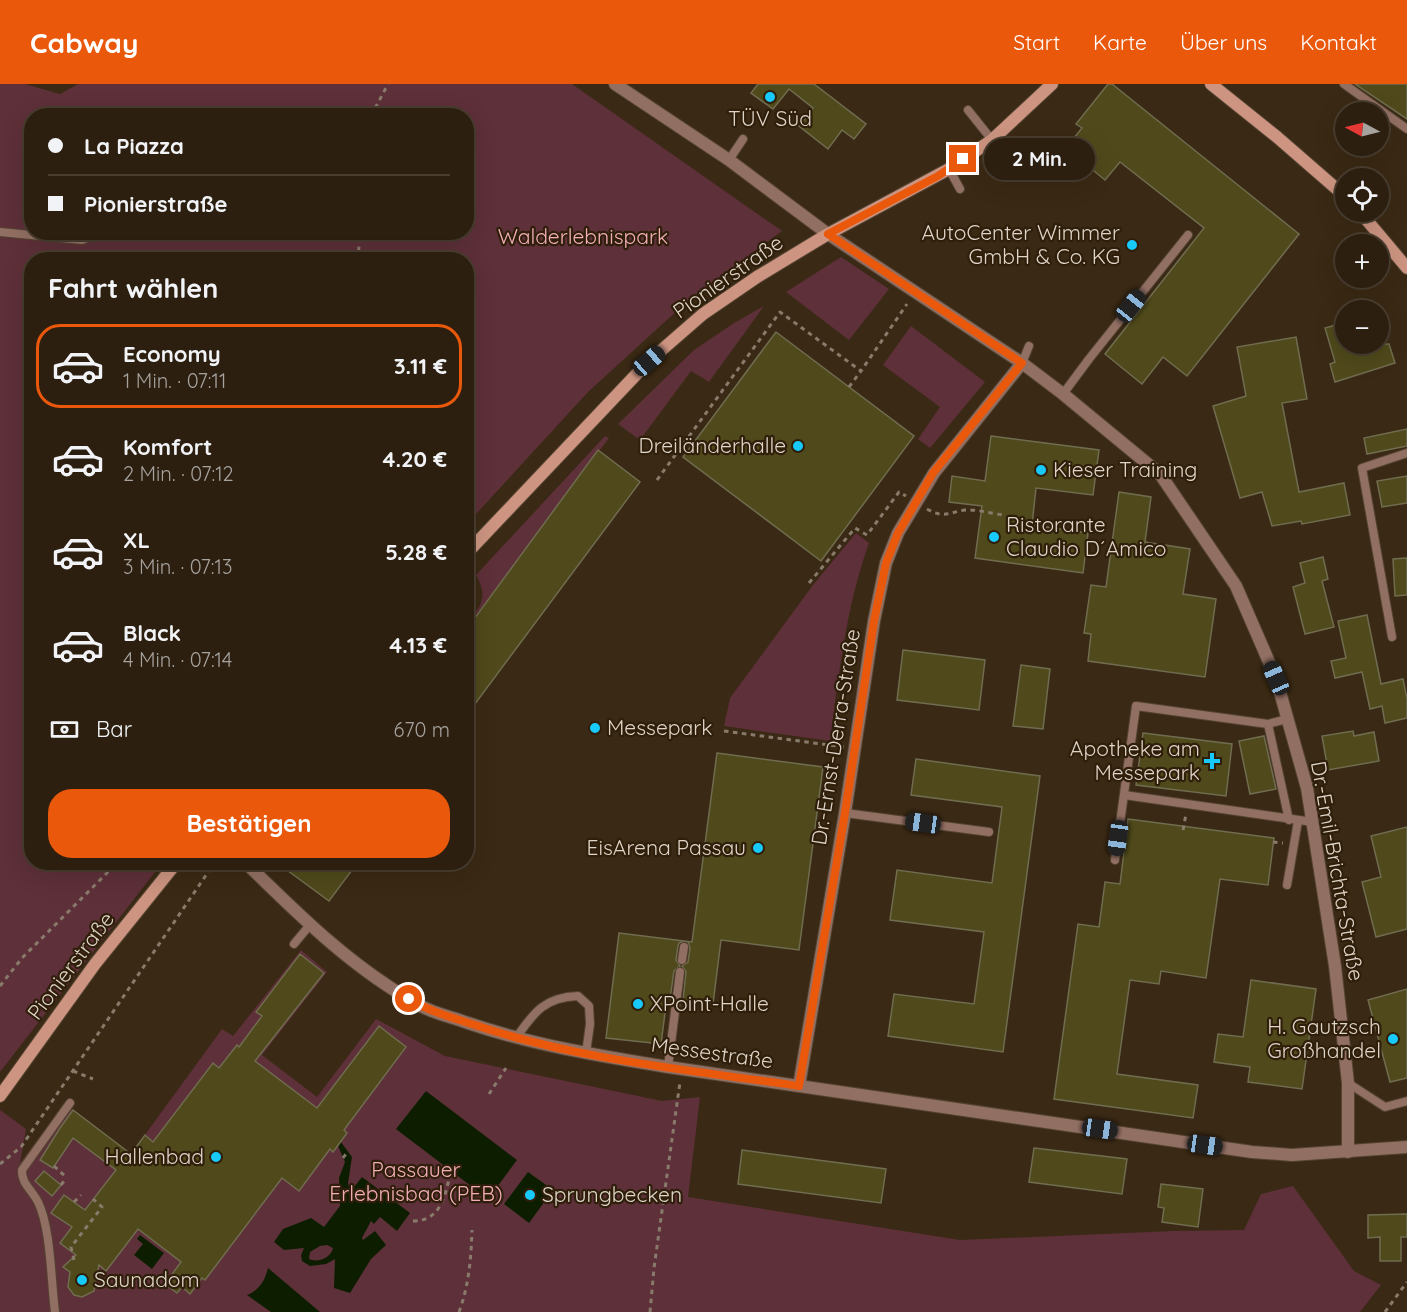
<!DOCTYPE html>
<html lang="de">
<head>
<meta charset="utf-8">
<style>
  :root { --surface:#2c1f0f; --page:#382c1d; --text:#f1f3f6; --muted:#a6a29e; --line:#483d2f; --accent:#ea580c }
  body { margin:0; font-family:Quicksand,sans-serif; background:var(--page); color:var(--text); height:100vh; display:flex; flex-direction:column; font-size:22px; white-space:nowrap }
  * { box-sizing:border-box; margin:0 }
  p { font-size:20px; color:var(--muted) }
  .icon { flex:none; width:33px; height:33px; fill:none; stroke:currentColor; stroke-width:2; stroke-linecap:round; stroke-linejoin:round }
  .map { position:relative; flex:1; overflow:hidden }
  .sheet { position:absolute; left:24px; top:168px; width:450px; height:618px; display:flex; flex-direction:column; background:var(--surface); border-radius:24px; box-shadow:0 6px 24px #0002,0 0 0 2px var(--line) }
  .sheet>* { flex:none }
  .banner { position:absolute; left:24px; top:24px; width:450px; height:132px; border-radius:24px; box-shadow:0 6px 24px #0002,0 0 0 2px var(--line); display:grid; align-content:center; height:132px; padding:0 24px; background:var(--surface) }
  .needle { width:39px; rotate:277deg }
  .fabs { position:absolute; left:1335px; top:18px; display:grid; gap:12px }
  .fabs a { display:grid; place-items:center; width:54px; height:54px; border-radius:50%; background:var(--surface); box-shadow:0 6px 24px #0002,0 0 0 2px var(--line); font-size:30px }
  .end { position:absolute; width:27px; height:27px; margin:-14px; border:8px solid #ea580c; background:#fff; box-shadow:0 0 0 3px #fff }
  .from { border-radius:50% }
  .bubble { position:absolute; height:42px; border-radius:21px; background:var(--surface); box-shadow:0 6px 24px #0002,0 0 0 2px var(--line); font-size:20px; font-weight:700; line-height:42px; text-align:center }
  .car { position:absolute; width:18px; height:36px; margin:-18px -9px; border-radius:8px; box-shadow:0 0 4px 2px #0007; background:linear-gradient(#222 24%,#8ab4d8 0 40%,#222 0 76%,#8ab4d8 0 86%,#222 0) }
  .banner b { display:flex; align-items:center; gap:21px; height:57px; font-size:22px }
  .banner b+b { border-top:2px solid var(--line) }
  .banner i { width:15px; height:15px; background:var(--text) }
  ul { padding:0; list-style:none }
  li { display:flex; align-items:center; gap:18px; height:84px; margin:0 12px 9px; padding:0 12px; border:3px solid transparent; border-radius:24px }
  li div { flex:1 }
  li b { display:block; font-size:22px }
  li em { font-style:normal; font-weight:700 }
  li.active { border-color:var(--accent) }
  li>.icon { width:54px; height:54px; stroke-width:1.5 }
  h2 { padding:0 24px; font-size:27px; line-height:72px }
  .pay { display:flex; align-items:center; gap:15px; height:66px; padding:0 24px; font-size:22px }
  .pay p { margin-inline-start:auto }
  .cta { display:flex; gap:12px; margin-top:auto; padding:12px 24px }
  .cta a { flex:1; height:69px; border-radius:24px; background:var(--accent); color:#fff; font-size:24px; font-weight:700; line-height:69px; text-align:center }
  header { display:flex; align-items:center; gap:36px; box-sizing:border-box; height:84px; padding:0 30px; background:var(--accent); color:#fff }
  header strong { font-size:28px }
  nav { display:flex; gap:33px; margin-inline-start:auto; font-size:21px }
  .map>svg:first-child { display:block }
</style>
</head>
<body>
<header>
<strong>Cabway</strong>
<nav><a>Start</a><a>Karte</a><a>Über uns</a><a>Kontakt</a></nav>
</header>
<div class="map">
<svg width="1407" height="1228" viewBox="0 0 1407 1228">
  <rect width="100%" height="100%" fill="#3a2914"/>
  <g fill="#5e3039" fill-rule="evenodd">
    <path d="M0,0H25L60,10L78,0H572L782,147L691,214L588,308L467,440L466,176H32V778L162,779L0,988ZM32,32H466V148H32Z"/>
    <polygon points="841,173 889,205 849,256 786,208"/>
    <polygon points="764,222 709,298 691,287 640,356 618,340 694,266 734,239"/>
    <polygon points="911,242 985,298 930,364 918,355 940,323 883,281"/>
    <path d="M605,352L609,354L467,543V539C482,522 488,512 476,491Z"/>
    <path d="M856,449L869,459C846,523 839,590 830,657L724,642L730,614L813,501Z"/>
    <polygon points="301,866 327,888 262,971 317,1013 376,935 445,972 662,1017 700,1013 688,1113 960,1156 1173,1147 1244,1146 1261,1110 1293,1102 1354,1187 1381,1201 1360,1228 0,1228 0,1026 26,1045 20,1079 67,1017 72,1025 131,1070 222,945 233,952"/>
  </g>
  <g fill="#0d1e00" fill-rule="evenodd">
    <polygon points="426,1007 517,1076 488,1115 396,1045"/>
    <path d="M341,1058L352,1073L348,1099L350,1108L362,1093L410,1129L397,1147L380,1133L374,1140L371,1137L362,1154L363,1156L375,1147L386,1161L371,1175L350,1209L334,1204L335,1175L326,1180L310,1182L302,1177L301,1171L304,1164L284,1166L274,1158L283,1145L311,1134L324,1143L340,1122L339,1094L345,1078L338,1062ZM327,1161L333,1164C331,1174 318,1179 309,1175L310,1168L320,1162Z"/>
    <polygon points="528,1088 553,1106 529,1139 504,1120"/>
    <polygon points="140,1151 164,1169 152,1185 134,1171 143,1160 137,1155"/>
    <path d="M268,1184L320,1228H271L247,1211C259,1206 265,1197 268,1184Z"/>
  </g>
  <g fill="#4f491b" stroke="#706c50" stroke-width="1.5">
    <polygon points="758,0 814,0 866,40 854,55 842,46 828,65 799,42 813,24 789,5 773,25 751,9"/>
    <polygon points="1108,0 1112,0 1299,150 1187,292 1163,273 1142,300 1105,270 1204,144 1120,78 1105,96 1066,64 1082,44 1076,40"/>
    <polygon points="1355,0 1407,0 1407,35"/>
    <polygon points="1346,238 1346,260 1389,260 1395,279 1335,298 1330,280 1335,278 1325,244"/>
    <polygon points="776,248 914,352 821,477 683,373"/>
    <polygon points="1296,253 1307,315 1282,319 1299,408 1344,399 1350,431 1302,440 1301,437 1272,442 1262,408 1240,414 1213,322 1246,312 1237,263"/>
    <polygon points="1407,345 1407,362 1367,370 1364,354"/>
    <polygon points="991,352 1099,366 1093,411 1036,404 1032,441 1088,449 1083,489 975,474 982,422 949,418 952,392 985,397"/>
    <polygon points="598,366 640,398 466,632 466,546"/>
    <polygon points="1407,392 1407,419 1382,423 1377,397"/>
    <polygon points="1119,408 1151,413 1145,458 1190,465 1183,510 1216,515 1205,593 1088,577 1091,550 1084,549 1091,501 1106,503"/>
    <polygon points="1323,473 1328,495 1322,497 1334,543 1305,550 1293,503 1305,499 1300,479"/>
    <polygon points="1407,474 1407,511 1395,512 1393,475"/>
    <polygon points="1367,531 1381,600 1403,595 1407,615 1407,634 1385,639 1382,622 1370,625 1362,588 1335,594 1331,577 1346,574 1338,537"/>
    <polygon points="903,566 985,576 979,626 897,616"/>
    <polygon points="1021,581 1050,585 1043,645 1013,642"/>
    <polygon points="1353,647 1354,652 1374,648 1379,677 1328,686 1322,652"/>
    <polygon points="1143,649 1232,660 1226,712 1136,701"/>
    <polygon points="1264,652 1276,705 1250,710 1239,657"/>
    <polygon points="717,669 823,683 799,866 721,856 713,920 683,916 686,888 682,882 688,878 690,864 688,858 684,857 692,858"/>
    <polygon points="916,675 1040,692 1003,968 888,952 894,910 974,920 984,848 890,836 897,786 992,799 1002,723 911,711"/>
    <polygon points="1128,735 1274,754 1268,801 1220,795 1206,894 1161,887 1159,900 1130,896 1117,990 1198,1001 1193,1034 1054,1015 1078,840 1099,843 1105,798 1120,800"/>
    <polygon points="1407,743 1407,845 1376,853 1362,798 1381,793 1371,752"/>
    <polygon points="293,778 358,778 329,817 287,786"/>
    <polygon points="619,849 684,857 679,859 678,862 676,876 680,882 674,887 670,915 667,914 661,960 606,954"/>
    <polygon points="300,870 324,889 255,977 317,1024 379,942 406,963 344,1046 347,1049 333,1068 330,1065 299,1107 282,1094 205,1196 202,1194 190,1210 182,1203 177,1209 165,1200 181,1178 138,1145 106,1187 99,1181 94,1207 82,1213 74,1211 68,1203 70,1188 63,1183 76,1171 60,1159 72,1143 51,1129 64,1111 85,1126 116,1086 73,1054 53,1084 40,1076 60,1044 73,1026 131,1070 145,1051 153,1058 213,979 219,984 237,961 239,963 262,932 256,928"/>
    <polygon points="1251,896 1316,905 1302,1005 1248,998 1250,983 1214,978 1218,950 1243,953"/>
    <polygon points="1407,905 1407,994 1390,998 1368,916"/>
    <polygon points="1034,1064 1127,1075 1122,1110 1029,1098"/>
    <polygon points="742,1066 886,1085 881,1119 738,1100"/>
    <polygon points="44,1087 61,1101 52,1112 35,1097"/>
    <polygon points="1161,1100 1203,1105 1198,1143 1162,1138 1164,1124 1158,1123"/>
    <polygon points="1407,1130 1407,1153 1401,1153 1401,1177 1380,1177 1380,1153 1368,1154 1368,1131"/>
  </g>
  <g fill="none" stroke-linecap="round" stroke-linejoin="round">
    <defs>
      <g id="lane">
        <polyline points="1344,0 1407,45"/>
        <polyline points="968,26 992,56"/>
        <polyline points="729,76 743,55"/>
        <polyline points="949,85 960,105"/>
        <polyline points="0,148 82,156 101,148"/>
        <polyline points="1022,279 1029,262"/>
        <polyline points="1063,310 1089,275 1188,151"/>
        <polyline points="1392,553 1362,384 1407,369"/>
        <polyline points="1268,640 1289,736"/>
        <polyline points="1124,711 1313,738"/>
        <polyline points="845,729 989,748"/>
        <polyline points="1115,776 1136,622 1268,640 1287,635"/>
        <polyline points="1287,801 1298,737"/>
        <polyline points="294,860 309,842"/>
        <polyline points="682,876 684,863"/>
        <path d="M516,954C534,928 545,913 578,912L589,922L590,940L586,969"/>
        <polyline points="668,983 680,888"/>
        <polyline points="1348,999 1385,1023 1407,1017"/>
        <path d="M55,1228C51,1198 51,1144 38,1118C32,1106 21,1099 22,1086L70,1019"/>
      </g>
      <g id="street">
        <polyline points="615,0 729,76 828,150 1022,279 1063,310 1160,390 1236,502 1276,594 1307,704 1335,882 1348,999 1348,1068"/>
        <path d="M245,778C300,832 353,885 421,922C435,930 453,933 468,939C533,961 600,972 668,983L1252,1068L1292,1071L1407,1063"/>
        <polyline points="799,1002 845,729 874,537 886,479 898,449 934,389 1022,279"/>
      </g>
      <g id="secondary">
        <polyline points="1211,0 1277,53 1346,113"/>
        <polyline points="1360,128 1407,184"/>
        <polyline points="466,470 649,277 703,230 757,193 828,150 949,85 992,56 1052,0"/>
        <polyline points="0,1012 95,880 177,778"/>
      </g>
    </defs>
    <use href="#lane" stroke="#544431" stroke-width="10"/>
    <use href="#street" stroke="#544431" stroke-width="14"/>
    <use href="#secondary" stroke="#544431" stroke-width="14"/>
    <g stroke="#897b6b" stroke-width="3" stroke-dasharray="4.5 4.5" stroke-linecap="butt">
      <polyline points="371,32 388,0"/>
      <polyline points="358,176 360,148"/>
      <polyline points="849,303 861,287"/>
      <polyline points="657,396 780,228 861,287 907,220"/>
      <path d="M927,425C944,435 950,428 965,426C977,425 992,430 1004,431"/>
      <polyline points="809,499 855,444 867,451 899,408 906,412"/>
      <polyline points="724,647 844,663"/>
      <polyline points="1183,746 1186,730"/>
      <polyline points="1273,758 1283,759"/>
      <polyline points="0,902 22,874 118,778"/>
      <polyline points="73,987 93,995"/>
      <polyline points="489,1010 506,984"/>
      <polyline points="343,1074 348,1067"/>
      <polyline points="0,1080 21,1063 215,778"/>
      <polyline points="54,1082 65,1092"/>
      <polyline points="61,1101 64,1097"/>
      <polyline points="74,1118 81,1111"/>
      <path d="M413,1137C438,1137 444,1117 449,1095"/>
      <polyline points="74,1176 71,1163 102,1123 93,1115"/>
      <path d="M459,1228C469,1201 471,1175 472,1146"/>
      <polyline points="650,1228 654,1184 680,998"/>
      <polyline points="1385,1228 1407,1198"/>
    </g>
    <use href="#lane" stroke="#926f63" stroke-width="8"/>
    <use href="#street" stroke="#926f63" stroke-width="12"/>
    <use href="#secondary" stroke="#cc9481" stroke-width="12"/>
  </g>
  <g fill="none" stroke-linecap="round" stroke-linejoin="round">
    <path stroke="#ea580c" stroke-width="8" d="M409,915C429,927 450,933 472,940C577,976 690,986 799,1002L845,729L874,537L886,479L898,449L933,389L1022,279L828,150L938,92L963,75"/>
  </g>
  <g fill="#17cafb" stroke="#2f1f0a" stroke-width="2">
    <circle cx="770" cy="13" r="6"/>
    <circle cx="1132" cy="161" r="6"/>
    <circle cx="798" cy="362" r="6"/>
    <circle cx="1041" cy="386" r="6"/>
    <circle cx="994" cy="453" r="6"/>
    <circle cx="595" cy="644" r="6"/>
    <path d="M1209 668h6v6h6v6h-6v6h-6v-6h-6v-6h6z"/>
    <circle cx="758" cy="764" r="6"/>
    <circle cx="638" cy="920" r="6"/>
    <circle cx="1393" cy="955" r="6"/>
    <circle cx="216" cy="1073" r="6"/>
    <circle cx="530" cy="1111" r="6"/>
    <circle cx="82" cy="1196" r="6"/>
  </g>
  <g text-anchor="middle" stroke-width="4.5" stroke-linejoin="round" paint-order="stroke">
    <g font-size="21" fill="#dfd4c8" stroke="#2f1f0a" text-anchor="end">
      <text x="770" y="42" text-anchor="middle">TÜV Süd</text>
      <text x="1120" y="156">AutoCenter Wimmer<tspan x="1120" dy="24">GmbH &amp; Co. KG</tspan></text>
      <text x="786" y="369">Dreiländerhalle</text>
      <text x="1053" y="393" text-anchor="start">Kieser Training</text>
      <text x="1006" y="448" text-anchor="start">Ristorante<tspan x="1006" dy="24">Claudio D´Amico</tspan></text>
      <text x="607" y="651" text-anchor="start">Messepark</text>
      <text x="1200" y="672">Apotheke am<tspan x="1200" dy="24">Messepark</tspan></text>
      <text x="746" y="771">EisArena Passau</text>
      <text x="650" y="927" text-anchor="start">XPoint-Halle</text>
      <text x="1381" y="950">H. Gautzsch<tspan x="1381" dy="24">Großhandel</tspan></text>
      <text x="204" y="1080">Hallenbad</text>
      <text x="542" y="1118" text-anchor="start">Sprungbecken</text>
      <text x="94" y="1203" text-anchor="start">Saunadom</text>
    </g>
    <g font-size="21" fill="#f4aeb9" stroke="#2f1f0a">
      <text x="583" y="160">Walderlebnispark</text>
      <text x="416" y="1093">Passauer<tspan x="416" dy="24">Erlebnisbad (PEB)</tspan></text>
    </g>
    <g font-size="21" fill="#dfd4c8" stroke="#2f1f0a">
      <text transform="translate(728 193) rotate(-35)" y="7">Pionierstraße</text>
      <text transform="translate(836 653) rotate(-81)" y="7">Dr.-Ernst-Derra-Straße</text>
      <text transform="translate(1337 787) rotate(80)" y="7">Dr.-Emil-Brichta-Straße</text>
      <text transform="translate(71 882) rotate(-53)" y="7">Pionierstraße</text>
      <text transform="translate(712 969) rotate(8)" y="7">Messestraße</text>
    </g>
  </g>
</svg>
<div class="fabs">
<a><svg class="needle" viewBox="-14 -14 28 28"><path d="M0-13l5 13h-10z" fill="#e53935"/><path d="M0 13l5-13h-10z" fill="#a6a29e"/></svg></a>
<a><svg class="icon" aria-label="locate" viewBox="0 0 24 24"><circle cx="12" cy="12" r="6"/><path d="M12 2v4M12 18v4M2 12h4M18 12h4"/></svg></a>
<a>+</a>
<a>−</a>
</div>
<i class="end from" style="left:409px;top:915px"></i>
<i class="end" style="left:963px;top:75px"></i>
<div class="bubble" style="left:984px;top:54px;width:111px">2 Min.</div>
<i class="car" style="left:1131px;top:222px;rotate:39deg"></i>
<i class="car" style="left:649px;top:277px;rotate:49deg"></i>
<i class="car" style="left:1276px;top:594px;rotate:336deg"></i>
<i class="car" style="left:923px;top:739px;rotate:278deg"></i>
<i class="car" style="left:1118px;top:754px;rotate:188deg"></i>
<i class="car" style="left:1100px;top:1045px;rotate:98deg"></i>
<i class="car" style="left:1205px;top:1061px;rotate:98deg"></i>
<div class="banner">
<b><i class="from"></i>La Piazza</b>
<b><i></i>Pionierstraße</b>
</div>
<section class="sheet">
<h2>Fahrt wählen</h2>
<ul>
<li class="active"><svg class="icon" aria-label="car" viewBox="0 0 24 24"><path d="M5 17H2v-5l4-1 3-4h7l3 4 3 1v5h-3M9 17h6M6 11h13"/><circle cx="7" cy="17" r="2"/><circle cx="17" cy="17" r="2"/></svg><div><b>Economy</b><p>1 Min. · 07:11</p></div><em>3.11 €</em></li>
<li><svg class="icon" aria-label="car" viewBox="0 0 24 24"><path d="M5 17H2v-5l4-1 3-4h7l3 4 3 1v5h-3M9 17h6M6 11h13"/><circle cx="7" cy="17" r="2"/><circle cx="17" cy="17" r="2"/></svg><div><b>Komfort</b><p>2 Min. · 07:12</p></div><em>4.20 €</em></li>
<li><svg class="icon" aria-label="car" viewBox="0 0 24 24"><path d="M5 17H2v-5l4-1 3-4h7l3 4 3 1v5h-3M9 17h6M6 11h13"/><circle cx="7" cy="17" r="2"/><circle cx="17" cy="17" r="2"/></svg><div><b>XL</b><p>3 Min. · 07:13</p></div><em>5.28 €</em></li>
<li><svg class="icon" aria-label="car" viewBox="0 0 24 24"><path d="M5 17H2v-5l4-1 3-4h7l3 4 3 1v5h-3M9 17h6M6 11h13"/><circle cx="7" cy="17" r="2"/><circle cx="17" cy="17" r="2"/></svg><div><b>Black</b><p>4 Min. · 07:14</p></div><em>4.13 €</em></li>
</ul>
<div class="pay"><svg class="icon" aria-label="cash" viewBox="0 0 24 24"><path d="M3 7h18v10H3z"/><circle cx="12" cy="12" r="2"/></svg>Bar<p>670 m</p></div>
<div class="cta"><a>Bestätigen</a></div>
</section>
</div>
</body>
</html>
